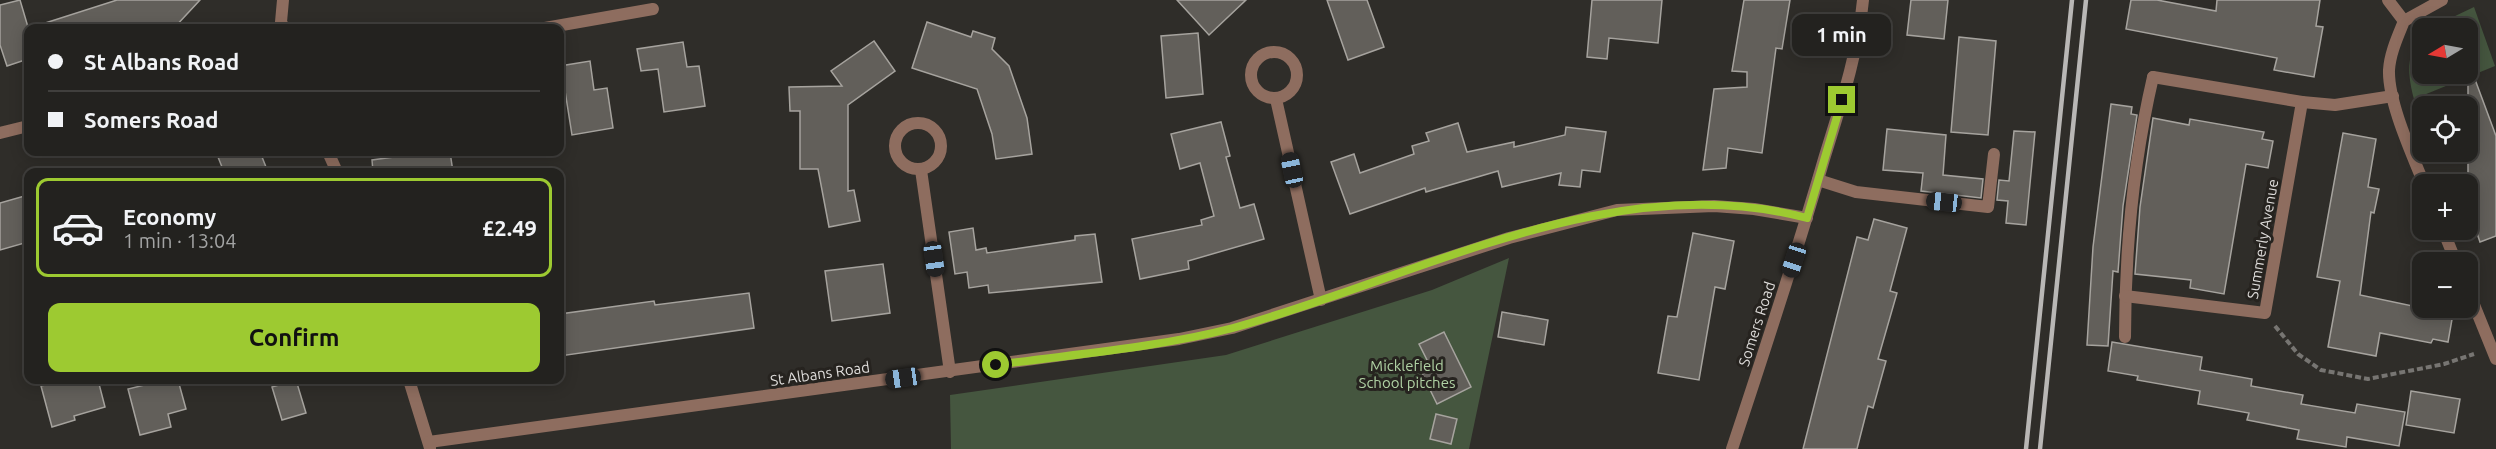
<!DOCTYPE html>
<html lang="en">
<head>
<meta charset="utf-8">
<style>
  :root { --surface:#23221f; --page:#2f2f2c; --text:#f1f3f6; --muted:#a3a4a4; --line:#403f3d; --accent:#9dca31 }
  body { margin:0; font-family:Ubuntu,sans-serif; background:var(--page); color:var(--text); height:100vh; display:flex; flex-direction:column; font-size:22px; white-space:nowrap }
  * { box-sizing:border-box; margin:0 }
  p { font-size:20px; color:var(--muted) }
  .icon { flex:none; width:33px; height:33px; fill:none; stroke:currentColor; stroke-width:2; stroke-linecap:round; stroke-linejoin:round }
  .map { position:relative; flex:1; overflow:hidden }
  .panel { position:absolute; left:24px; top:168px; width:540px; height:216px; display:flex; flex-direction:column; background:var(--surface); border-radius:12px; box-shadow:0 3px 15px #0003,0 0 0 2px var(--line) }
  .panel>* { flex:none }
  .banner { position:absolute; left:24px; top:24px; width:540px; height:132px; border-radius:12px; box-shadow:0 3px 15px #0003,0 0 0 2px var(--line); display:grid; align-content:center; height:132px; padding:0 24px; background:var(--surface) }
  .needle { width:39px; rotate:260deg }
  .tools { position:absolute; left:2412px; top:18px; display:grid; gap:12px }
  .tools a { display:grid; place-items:center; width:66px; height:66px; border-radius:12px; background:var(--surface); box-shadow:0 3px 15px #0003,0 0 0 2px var(--line); font-size:30px }
  .end { position:absolute; width:27px; height:27px; margin:-14px; border:8px solid #9dca31; background:#111; box-shadow:0 0 0 3px #111 }
  .from { border-radius:50% }
  .bubble { position:absolute; height:42px; border-radius:12px; background:var(--surface); box-shadow:0 3px 15px #0003,0 0 0 2px var(--line); font-size:20px; font-weight:700; line-height:42px; text-align:center }
  .car { position:absolute; width:18px; height:36px; margin:-18px -9px; border-radius:8px; box-shadow:0 0 4px 2px #0007; background:linear-gradient(#222 24%,#8ab4d8 0 40%,#222 0 76%,#8ab4d8 0 86%,#222 0) }
  .banner b { display:flex; align-items:center; gap:21px; height:57px; font-size:22px }
  .banner b+b { border-top:2px solid var(--line) }
  .banner i { width:15px; height:15px; background:var(--text) }
  ul { padding:10px 0 0; list-style:none }
  li { display:flex; align-items:center; gap:18px; height:99px; margin:0 12px 9px; padding:0 12px; border:3px solid var(--line); border-radius:12px }
  li div { flex:1 }
  li b { display:block; font-size:22px }
  li em { font-style:normal; font-weight:700 }
  li.active { border-color:var(--accent) }
  li>.icon { width:54px; height:54px; stroke-width:1.5 }
  .cta { display:flex; gap:12px; margin-top:auto; padding:12px 24px }
  .cta a { flex:1; height:69px; border-radius:12px; background:var(--accent); color:#111; font-size:24px; font-weight:700; line-height:69px; text-align:center }
  .map>svg:first-child { display:block }
</style>
</head>
<body>
<div class="map">
<svg width="2496" height="449" viewBox="0 0 2496 449">
  <rect width="100%" height="100%" fill="#2f2d29"/>
  <g fill="#45563f">
    <path d="M2474,7L2495,66L2414,99C2408,76 2405,54 2422,36V74H2468V28H2430Z"/>
    <polygon points="1509,258 1469,449 951,449 950,395 1226,355 1432,290"/>
  </g>
  <g fill="#625f5a" stroke="#a6a39e" stroke-width="1.5">
    <polygon points="20,0 28,27 28,59 7,66 0,45 0,5"/>
    <polygon points="117,0 200,0 174,28 43,28 42,24"/>
    <polygon points="1177,0 1246,0 1209,35"/>
    <polygon points="1327,0 1367,0 1384,47 1348,60"/>
    <polygon points="1592,0 1662,0 1658,43 1609,38 1607,59 1587,57"/>
    <polygon points="1744,0 1790,0 1782,49 1776,48 1762,153 1728,148 1726,168 1703,170 1714,89 1747,87 1747,72 1732,71"/>
    <polygon points="1911,0 1948,0 1944,39 1907,35"/>
    <polygon points="2131,0 2157,0 2216,11 2217,0 2320,0 2316,26 2323,27 2314,77 2274,70 2277,58 2126,29"/>
    <polygon points="927,22 971,37 973,31 995,38 992,49 1009,66 1027,118 1032,154 996,159 992,134 977,89 912,68"/>
    <polygon points="1198,33 1203,94 1166,98 1161,36"/>
    <polygon points="1959,37 1996,41 1988,135 1951,132"/>
    <polygon points="874,41 895,71 848,105 848,191 854,190 860,221 829,227 818,169 800,169 800,111 790,111 789,87 842,86 831,71"/>
    <polygon points="683,42 687,67 699,66 705,106 664,112 658,69 641,71 637,49"/>
    <polygon points="590,61 594,90 607,88 613,128 572,135 565,91 560,92 560,66"/>
    <polygon points="2468,66 2470,66 2496,136 2496,236 2480,242 2468,207"/>
    <polygon points="2111,104 2132,107 2131,114 2137,115 2123,206 2118,272 2113,271 2108,346 2087,345 2093,247"/>
    <polygon points="2153,118 2189,125 2190,119 2264,132 2262,139 2273,141 2268,168 2246,164 2224,294 2190,288 2191,280 2135,274 2140,207"/>
    <polygon points="1221,122 1230,156 1226,157 1240,208 1254,204 1264,239 1188,261 1189,269 1140,279 1132,239 1202,225 1201,220 1214,216 1200,163 1180,169 1171,134"/>
    <polygon points="1458,123 1467,152 1514,142 1514,147 1565,135 1566,127 1606,132 1600,172 1582,170 1580,187 1559,185 1561,173 1502,187 1498,171 1426,192 1425,188 1350,214 1331,162 1354,154 1360,173 1414,154 1412,146 1429,141 1426,133"/>
    <polygon points="1887,129 1946,135 1943,175 1983,179 1981,198 1921,191 1923,173 1883,170"/>
    <polygon points="2014,131 2035,132 2026,225 2006,223 2008,201 1997,200 1999,180 2009,181"/>
    <polygon points="2343,133 2376,139 2368,187 2379,189 2374,213 2371,212 2360,295 2422,308 2454,308 2448,342 2433,339 2431,343 2380,333 2376,356 2328,347 2340,281 2317,277"/>
    <polygon points="216,152 260,152 268,172 224,172"/>
    <polygon points="431,152 450,152 453,172 373,172 372,160"/>
    <polygon points="28,195 28,242 0,250 0,203"/>
    <polygon points="1874,219 1907,228 1890,291 1897,293 1878,359 1886,361 1873,408 1868,406 1857,449 1803,449 1857,237 1868,240"/>
    <polygon points="973,228 976,250 986,248 987,253 1075,240 1075,236 1095,234 1102,282 989,293 988,285 969,288 967,272 955,274 949,232"/>
    <polygon points="1693,233 1734,241 1725,289 1715,287 1699,380 1658,373 1668,316 1677,317"/>
    <polygon points="883,264 890,313 832,321 825,271"/>
    <polygon points="749,293 754,328 560,356 560,314 654,301 655,305"/>
    <polygon points="1502,312 1548,320 1544,345 1498,337"/>
    <polygon points="1444,332 1471,387 1437,404 1419,367 1428,362 1419,344"/>
    <polygon points="2112,342 2202,357 2200,370 2252,379 2251,386 2303,395 2301,404 2355,413 2357,404 2405,412 2399,446 2347,437 2346,447 2297,439 2299,430 2247,420 2249,413 2198,404 2200,391 2137,380 2138,376 2108,371"/>
    <polygon points="64,380 98,380 105,407 74,416 75,420 52,427 41,386"/>
    <polygon points="165,380 178,380 186,409 168,414 171,427 140,435 128,389"/>
    <polygon points="296,380 306,413 282,420 272,387"/>
    <polygon points="2411,391 2460,399 2454,433 2406,425"/>
    <polygon points="1436,414 1457,419 1451,444 1430,439"/>
  </g>
  <g fill="none" stroke-linecap="round" stroke-linejoin="round">
    <polyline stroke="#777572" stroke-width="4" stroke-dasharray="6 3" stroke-linecap="butt" points="2275,326 2298,354 2321,370 2368,379 2444,364 2474,354"/>
    <g stroke="#8e6d5f" stroke-width="12">
      <polyline points="545,28 653,9"/>
      <polyline points="1818,180 1856,192 1988,207 1994,154"/>
      <path d="M2125,337C2125,250 2133,163 2153,77"/>
    </g>
    <g stroke="#8e6d5f" stroke-width="12">
      <polyline points="283,0 281,22 284,28"/>
      <polyline points="2388,0 2404,21"/>
      <circle cx="1274" cy="75" r="23"/>
      <polyline points="2153,77 2302,102"/>
      <polyline points="1276,99 1321,300"/>
      <circle cx="918" cy="146" r="23"/>
      <polyline points="0,133 28,126"/>
      <polyline points="328,152 337,172"/>
      <polyline points="921,170 950,372"/>
      <path d="M2424,184C2412,154 2388,102 2389,70C2390,53 2398,36 2404,21L2442,0"/>
      <polyline points="2443,230 2456,262"/>
      <polyline points="2468,290 2496,359"/>
      <polyline points="2125,296 2265,313 2302,102 2335,105 2393,96"/>
      <polyline points="409,380 430,448"/>
      <polyline points="429,442 1179,339 1232,328 1509,238 1617,210 1714,206 1754,209 1807,218"/>
      <path d="M1732,449C1764,352 1796,256 1824,159C1840,107 1858,54 1863,0"/>
    </g>
    <g stroke="#b9b7b5" stroke-width="4.5">
      <polyline points="2026,449 2072,0"/>
      <polyline points="2040,449 2086,0"/>
    </g>
  </g>
  <g fill="none" stroke-linecap="round" stroke-linejoin="round">
    <path stroke="#9dca31" stroke-width="8" d="M996,365C1075,354 1156,348 1233,328C1416,278 1614,166 1807,218L1842,100"/>
  </g>
  <g text-anchor="middle" stroke-width="6" stroke-linejoin="round" paint-order="stroke">
    <g font-size="15" fill="#dfdddb" stroke="#26231f">
      <text transform="translate(2263 239) rotate(-80)" y="5">Summerly Avenue</text>
      <text transform="translate(1757 324) rotate(-72)" y="5">Somers Road</text>
      <text transform="translate(820 374) rotate(-8)" y="5">St Albans Road</text>
    </g>
    <g font-size="15" fill="#b0d2a4" stroke="#26231f">
      <text x="1407" y="371">Micklefield<tspan x="1407" dy="17">School pitches</tspan></text>
    </g>
  </g>
</svg>
<div class="tools">
<a><svg class="needle" viewBox="-14 -14 28 28"><path d="M0-13l5 13h-10z" fill="#e53935"/><path d="M0 13l5-13h-10z" fill="#a3a4a4"/></svg></a>
<a><svg class="icon" aria-label="locate" viewBox="0 0 24 24"><circle cx="12" cy="12" r="6"/><path d="M12 2v4M12 18v4M2 12h4M18 12h4"/></svg></a>
<a>+</a>
<a>−</a>
</div>
<i class="end from" style="left:996px;top:365px"></i>
<i class="end" style="left:1842px;top:100px"></i>
<div class="bubble" style="left:1792px;top:14px;width:99px">1 min</div>
<i class="car" style="left:1292px;top:170px;rotate:348deg"></i>
<i class="car" style="left:1944px;top:202px;rotate:276deg"></i>
<i class="car" style="left:934px;top:259px;rotate:172deg"></i>
<i class="car" style="left:1794px;top:260px;rotate:198deg"></i>
<i class="car" style="left:903px;top:378px;rotate:262deg"></i>
<div class="banner">
<b><i class="from"></i>St Albans Road</b>
<b><i></i>Somers Road</b>
</div>
<section class="panel">
<ul>
<li class="active"><svg class="icon" aria-label="car" viewBox="0 0 24 24"><path d="M5 17H2v-5l4-1 3-4h7l3 4 3 1v5h-3M9 17h6M6 11h13"/><circle cx="7" cy="17" r="2"/><circle cx="17" cy="17" r="2"/></svg><div><b>Economy</b><p>1 min · 13:04</p></div><em>£2.49</em></li>
</ul>
<div class="cta"><a>Confirm</a></div>
</section>
</div>
</body>
</html>
